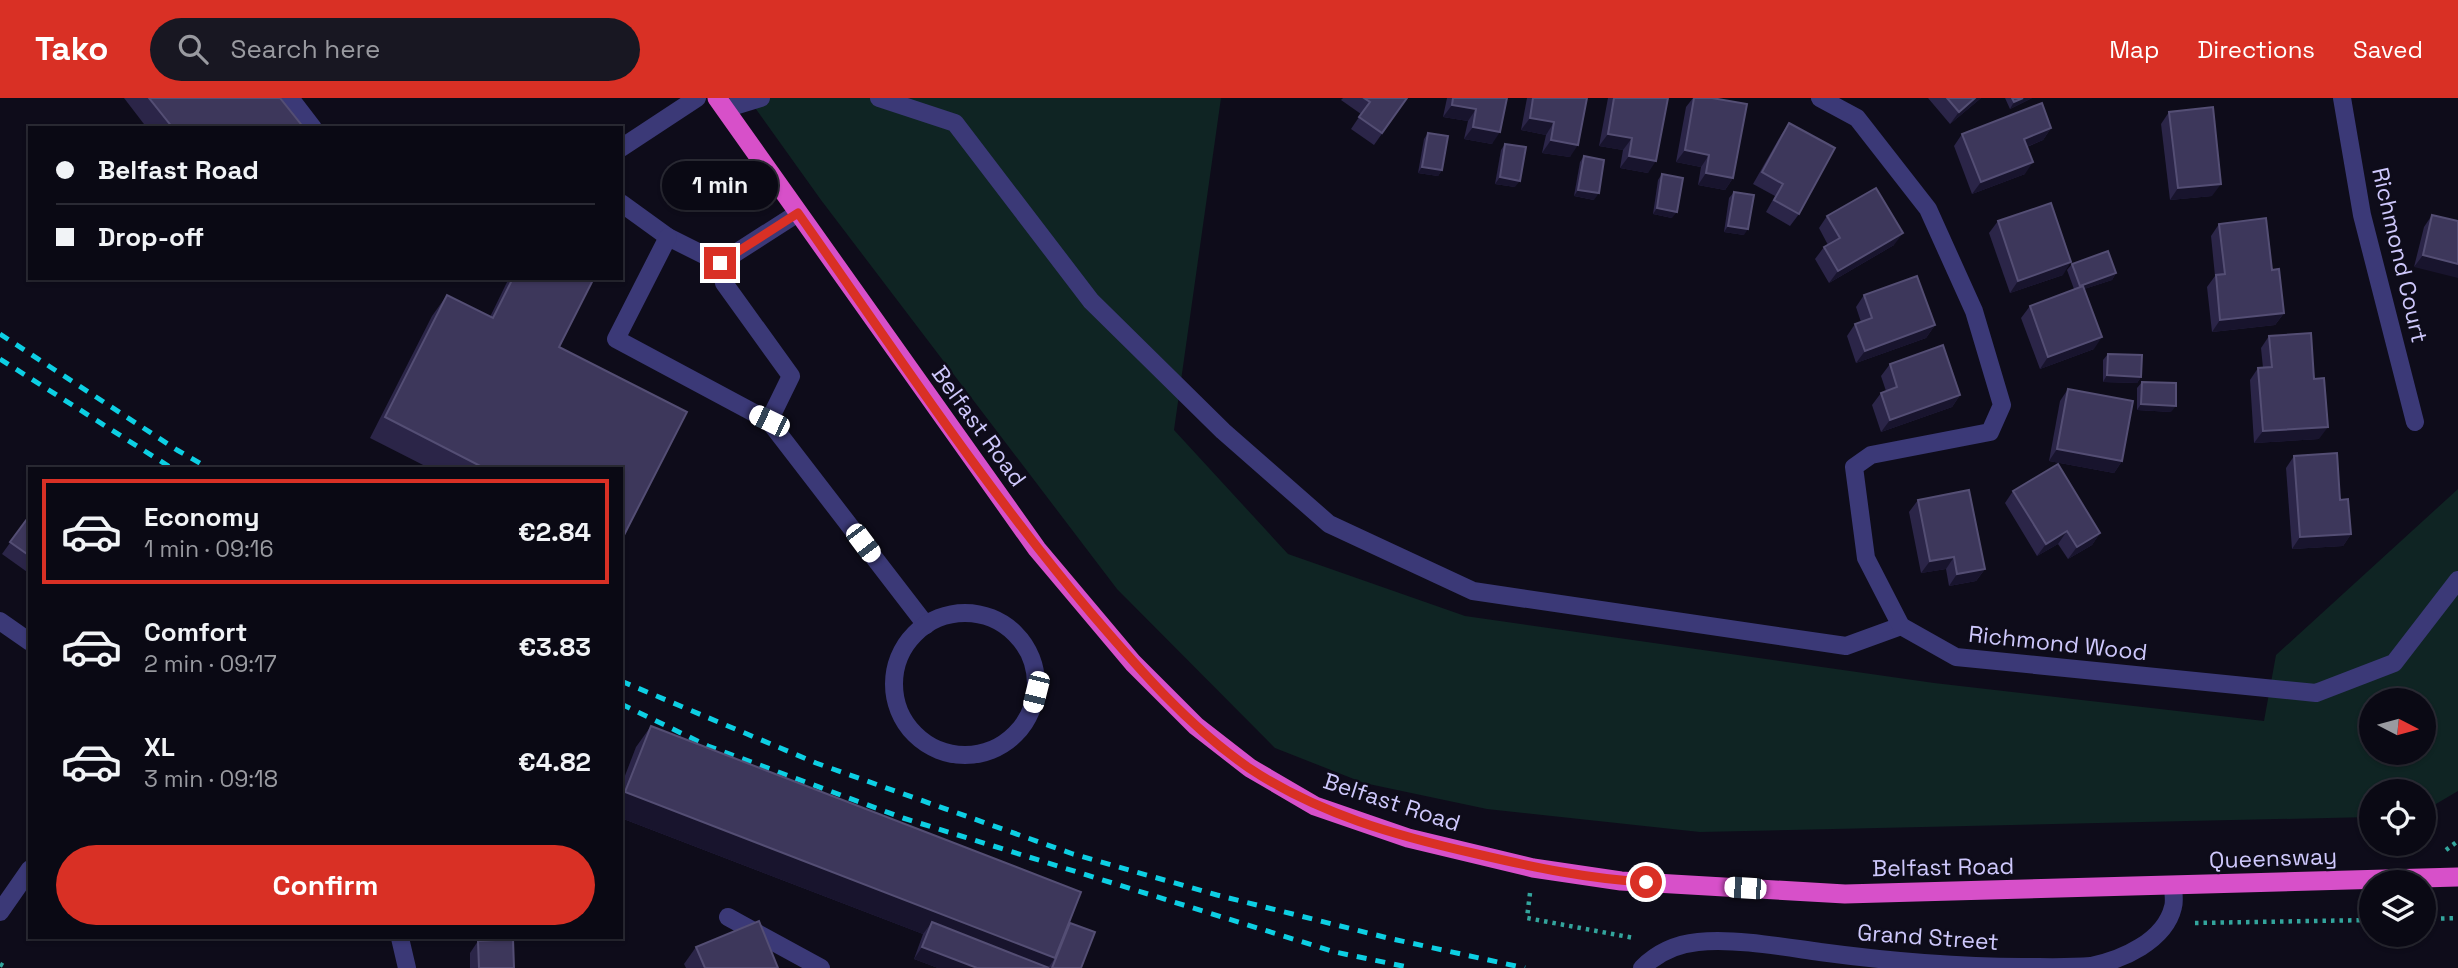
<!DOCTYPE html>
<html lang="en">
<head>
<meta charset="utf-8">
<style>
  :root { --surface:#0a0914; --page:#181722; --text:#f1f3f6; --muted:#999aa0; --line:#2a2a34; --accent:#d93025 }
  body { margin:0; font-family:"Space Grotesk",sans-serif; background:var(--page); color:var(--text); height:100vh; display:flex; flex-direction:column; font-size:26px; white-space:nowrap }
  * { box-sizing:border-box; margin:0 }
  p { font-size:23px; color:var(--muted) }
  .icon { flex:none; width:38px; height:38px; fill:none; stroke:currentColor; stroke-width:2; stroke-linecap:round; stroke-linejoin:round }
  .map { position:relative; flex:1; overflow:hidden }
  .details { position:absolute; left:28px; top:369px; width:595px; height:472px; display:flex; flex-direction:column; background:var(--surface); border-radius:0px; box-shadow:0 2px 5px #0004,0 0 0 2px var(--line) }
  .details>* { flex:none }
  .top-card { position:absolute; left:28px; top:28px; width:595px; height:154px; border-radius:0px; box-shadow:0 2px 5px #0004,0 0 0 2px var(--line); display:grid; align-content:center; height:154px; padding:0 28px; background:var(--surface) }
  .needle { width:46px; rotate:96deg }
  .tools { position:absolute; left:2359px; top:590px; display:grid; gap:14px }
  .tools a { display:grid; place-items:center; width:77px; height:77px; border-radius:50%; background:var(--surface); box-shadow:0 2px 5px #0004,0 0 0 2px var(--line); font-size:35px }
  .end { position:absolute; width:32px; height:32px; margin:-16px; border:9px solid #d93025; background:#fff; box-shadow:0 0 0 4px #fff }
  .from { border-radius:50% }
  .bubble { position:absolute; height:49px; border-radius:24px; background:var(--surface); box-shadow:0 2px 5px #0004,0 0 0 2px var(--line); font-size:23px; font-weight:800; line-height:49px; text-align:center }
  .car { position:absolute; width:21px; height:42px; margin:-21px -10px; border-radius:9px; box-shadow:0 0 5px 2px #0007; background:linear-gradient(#fff 24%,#345 0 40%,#fff 0 76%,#345 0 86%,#fff 0) }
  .top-card b { display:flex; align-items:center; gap:24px; height:66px; font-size:26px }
  .top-card b+b { border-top:2px solid var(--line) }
  .top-card i { width:18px; height:18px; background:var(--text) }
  ul { padding:12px 0 0; list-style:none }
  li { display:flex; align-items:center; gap:21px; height:105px; margin:0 14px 10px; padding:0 14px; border:4px solid transparent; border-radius:0px }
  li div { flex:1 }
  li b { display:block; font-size:26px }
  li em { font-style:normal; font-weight:800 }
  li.selected { border-color:var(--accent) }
  li>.icon { width:63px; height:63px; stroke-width:1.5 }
  .cta { display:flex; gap:14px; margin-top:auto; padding:14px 28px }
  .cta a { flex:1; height:80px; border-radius:42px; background:var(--accent); color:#fff; font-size:28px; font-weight:800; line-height:80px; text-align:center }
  header { display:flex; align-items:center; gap:42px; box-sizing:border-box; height:98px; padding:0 35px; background:var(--accent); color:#fff }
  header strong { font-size:33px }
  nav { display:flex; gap:38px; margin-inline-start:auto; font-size:24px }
  .search { width:490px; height:63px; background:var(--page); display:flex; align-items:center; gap:18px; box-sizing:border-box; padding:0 24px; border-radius:38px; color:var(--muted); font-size:26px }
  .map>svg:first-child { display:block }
</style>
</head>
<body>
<header>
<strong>Tako</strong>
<div class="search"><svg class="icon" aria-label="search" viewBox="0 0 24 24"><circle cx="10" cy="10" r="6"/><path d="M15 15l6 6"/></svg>Search here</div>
<nav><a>Map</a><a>Directions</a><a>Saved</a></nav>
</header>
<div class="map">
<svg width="2458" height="870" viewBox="0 0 2458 870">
  <rect width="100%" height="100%" fill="#0e0c1a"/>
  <path fill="#0f2423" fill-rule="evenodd" d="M748,0H1221L1174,332L1288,456L1465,518L1934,585L2264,623L2276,557L2458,391V693L2424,713V693H2371V719L1700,734L1487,711L1364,685L1275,650L1117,491L821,102ZM2371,602H2424V654H2371Z"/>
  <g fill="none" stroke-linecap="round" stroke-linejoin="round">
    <g stroke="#33a59d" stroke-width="4.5" stroke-dasharray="3.5 5" stroke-linecap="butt">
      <polyline points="2446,752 2458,743"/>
      <polyline points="1530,795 1527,820 1634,840"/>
      <polyline points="2424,821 2458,820"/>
      <polyline points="2195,825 2371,822"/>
      <polyline points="0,866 7,870"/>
    </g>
    <g stroke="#3b3977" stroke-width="18">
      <polyline points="290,0 313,30"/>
      <polyline points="879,0 955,25 1091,203 1223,333 1329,426 1473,493 1846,548 1901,528"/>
      <polyline points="725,11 761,0"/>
      <polyline points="621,50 697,0"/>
      <polyline points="621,105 668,139 720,165"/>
      <polyline points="668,139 616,241 769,323 791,278 724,185 720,165 798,115"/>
      <polyline points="769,323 926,527"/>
      <circle cx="965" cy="586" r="71"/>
      <polyline points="728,819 821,870"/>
    </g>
    <g stroke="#3b3977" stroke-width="18">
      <polyline points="1820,0 1857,20 1928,111 1974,213 2002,307 1990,334 1871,357 1854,369 1866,460 1901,528 1956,559 2316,595 2394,565 2458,482"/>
      <polyline points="2342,0 2362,117 2415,324"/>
      <polyline points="0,523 30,544"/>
      <polyline points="0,814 30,771"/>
      <polyline points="400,840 407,870"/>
      <path d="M1642,870C1657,855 1677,846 1698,844C1734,840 1784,849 1820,854C1887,863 1954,869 2022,869C2044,869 2069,870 2091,868C2122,862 2165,843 2173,809C2175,803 2173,794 2173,788"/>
    </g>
    <polyline stroke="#d750c9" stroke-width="19" points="717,0 1037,451 1133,565 1196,628 1250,670 1315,708 1408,740 1533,770 1621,783 1845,796 2458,779"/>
    <g stroke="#0dcfe3" stroke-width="5" stroke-dasharray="10 9" stroke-linecap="butt">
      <polyline points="0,236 177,352 210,371"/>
      <polyline points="0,261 173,371"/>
      <polyline points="621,583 816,665 1073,756 1217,797 1388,840 1525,870"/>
      <polyline points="621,606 708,648 903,720 1335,854 1412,870"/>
    </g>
  </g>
  <g fill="#2b2548">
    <polygon points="124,0 280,0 304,30 147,30"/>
    <polygon points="1343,0 1407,0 1374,47 1351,31 1361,16 1341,2"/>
    <polygon points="1447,0 1507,0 1492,46 1464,41 1468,23 1443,19"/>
    <polygon points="1527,0 1587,0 1570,59 1542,55 1546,37 1521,32"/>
    <polygon points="1608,0 1668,0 1648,75 1620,70 1623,52 1599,48"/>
    <polygon points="1693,0 1712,0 1733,80 1725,92 1698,87 1701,69 1676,64 1686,9"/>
    <polygon points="1928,0 1981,0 1950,26"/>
    <polygon points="2005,0 2032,0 2010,11"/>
    <polygon points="2169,14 2212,98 2170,102 2161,26"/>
    <polygon points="1789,25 1799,116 1790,128 1766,114 1775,98 1753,86 1781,37"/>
    <polygon points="2051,30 2043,42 2027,49 2025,76 1972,96 1954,48 1962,36"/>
    <polygon points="1428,35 1442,72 1438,78 1418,75 1424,41"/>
    <polygon points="1505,46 1515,89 1495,86 1501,52"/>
    <polygon points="1584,58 1594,102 1574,98 1580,64"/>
    <polygon points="1662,76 1672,120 1653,116 1658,82"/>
    <polygon points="1734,94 1744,137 1724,134 1729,100"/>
    <polygon points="2432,117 2458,123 2414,169 2424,129"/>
    <polygon points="1827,118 1894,147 1829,185 1815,161 1824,149 1828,147 1819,130"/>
    <polygon points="1998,123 2063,177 2010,195 1989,135"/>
    <polygon points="2219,126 2272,172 2284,215 2275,227 2212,234 2207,189 2215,178 2211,138"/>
    <polygon points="2072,166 2116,175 2112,182 2084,191 2094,251 2040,271 2021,220 2030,208 2074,191 2067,172"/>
    <polygon points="509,180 594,180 559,249 687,314 621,442 621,371 431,371 370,340 432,218 447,197 490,219"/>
    <polygon points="1864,197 1935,227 1926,240 1856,265 1847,238 1855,226 1861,224 1856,209"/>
    <polygon points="2269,238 2319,341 2254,345 2250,282 2258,270 2263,270 2261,250"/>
    <polygon points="2108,256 2141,279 2137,285 2103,284 2103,262"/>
    <polygon points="1890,266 1960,297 1952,309 1881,334 1872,307 1881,295 1886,293 1881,278"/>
    <polygon points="2142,284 2171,314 2137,312 2137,290"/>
    <polygon points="2068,291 2122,363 2114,375 2049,363 2060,303"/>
    <polygon points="2294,358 2340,402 2351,436 2343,448 2292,451 2286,370"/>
    <polygon points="2013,393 2100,435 2092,447 2068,461 2058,446 2037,458 2005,405"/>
    <polygon points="1918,402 1985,471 1976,483 1949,488 1946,471 1921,475 1909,414"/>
    <polygon points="30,417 30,476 2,456"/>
    <polygon points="651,628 1068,827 1081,870 938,870 914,861 923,836 621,720 621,688 636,649"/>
    <polygon points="478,843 514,870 470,870 470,855"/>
    <polygon points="696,849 778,870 686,870 684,866"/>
  </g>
  <g fill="#18142d">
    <polygon points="1975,0 1981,0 1950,26 1959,14"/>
    <polygon points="2023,0 2032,0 2010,11 2014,4"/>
    <polygon points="1452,7 1476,11 1468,23 1443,19"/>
    <polygon points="1530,20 1554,24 1546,37 1521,32"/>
    <polygon points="1473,29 1500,34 1492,46 1464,41"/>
    <polygon points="2051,30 2043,42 2016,53 2024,41"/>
    <polygon points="1608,36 1632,40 1623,52 1599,48"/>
    <polygon points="1551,42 1578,47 1570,59 1542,55"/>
    <polygon points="1685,52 1709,57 1701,69 1676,64"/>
    <polygon points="1629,58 1656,63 1648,75 1620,70"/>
    <polygon points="2033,64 2025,76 1972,96 1981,84"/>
    <polygon points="1422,69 1442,72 1438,78 1418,75"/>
    <polygon points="1706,75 1733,80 1725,92 1698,87"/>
    <polygon points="1500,79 1520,83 1515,89 1495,86"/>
    <polygon points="2221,86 2212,98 2170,102 2178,90"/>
    <polygon points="1578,92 1599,95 1594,102 1574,98"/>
    <polygon points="1657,110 1677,114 1672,120 1653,116"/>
    <polygon points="1728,128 1748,131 1744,137 1724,134"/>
    <polygon points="1903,135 1894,147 1829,185 1838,173"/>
    <polygon points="2423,157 2458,166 2458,180 2414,169"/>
    <polygon points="2071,164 2063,177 2010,195 2018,183"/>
    <polygon points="2116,175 2112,182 2075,194 2080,188"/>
    <polygon points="2284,215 2275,227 2212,234 2220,222"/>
    <polygon points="1935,227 1926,240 1856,265 1865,253"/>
    <polygon points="2102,239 2094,251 2040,271 2048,259"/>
    <polygon points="2107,277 2141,279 2137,285 2103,284"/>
    <polygon points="1960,297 1952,309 1881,334 1890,322"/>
    <polygon points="2141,306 2176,308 2171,314 2137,312"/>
    <polygon points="2328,329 2319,341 2254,345 2263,333"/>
    <polygon points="2057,351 2122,363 2114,375 2049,363"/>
    <polygon points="2067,433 2058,446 2037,458 2046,446"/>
    <polygon points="2100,435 2092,447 2068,461 2077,449"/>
    <polygon points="2351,436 2343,448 2292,451 2300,439"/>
    <polygon points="1954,459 1946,471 1921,475 1930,463"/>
    <polygon points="1985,471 1976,483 1949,488 1957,476"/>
    <polygon points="625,694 1055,860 1048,870 932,824 923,836 621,720 621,700"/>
    <polygon points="922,849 977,870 938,870 914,861"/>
  </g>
  <g fill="#3d375b" stroke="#544e74" stroke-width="2">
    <polygon points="149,0 280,0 304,30 173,30"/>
    <polygon points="1364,0 1407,0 1382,35 1359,19 1370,4"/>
    <polygon points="1453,0 1507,0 1500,34 1473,29 1476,11 1452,7"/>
    <polygon points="1533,0 1587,0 1578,47 1551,42 1554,24 1530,20"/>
    <polygon points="1614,0 1668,0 1656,63 1629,58 1632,40 1608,36"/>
    <polygon points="1694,0 1712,0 1747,6 1733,80 1706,75 1709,57 1685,52"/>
    <polygon points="1947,0 1975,0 1959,14"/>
    <polygon points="2012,0 2023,0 2014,4"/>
    <polygon points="2042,5 2051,30 2024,41 2033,64 1981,84 1962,36"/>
    <polygon points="2213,9 2221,86 2178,90 2169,14"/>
    <polygon points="1789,25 1835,50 1799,116 1774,102 1783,86 1762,74"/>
    <polygon points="1428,35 1448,38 1442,72 1422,69"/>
    <polygon points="1505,46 1526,49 1520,83 1500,79"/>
    <polygon points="1584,58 1604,62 1599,95 1578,92"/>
    <polygon points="1662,76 1683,80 1677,114 1657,110"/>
    <polygon points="1876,90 1903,135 1838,173 1824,149 1840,140 1827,118"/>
    <polygon points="1734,94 1754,97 1748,131 1728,128"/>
    <polygon points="2051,105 2071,164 2018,183 1998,123"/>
    <polygon points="2432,117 2458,123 2458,166 2423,157"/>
    <polygon points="2266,120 2272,172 2279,171 2284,215 2220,222 2216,177 2225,176 2219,126"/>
    <polygon points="2108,153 2116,175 2080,188 2072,166"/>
    <polygon points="1917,178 1935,227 1865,253 1855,226 1872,220 1864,197"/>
    <polygon points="513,180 594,180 559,249 687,314 622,441 621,440 621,371 486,371 385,319 447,197 493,220"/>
    <polygon points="2083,188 2102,239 2048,259 2030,208"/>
    <polygon points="2311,235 2314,281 2324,280 2328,329 2263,333 2258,270 2272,269 2269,238"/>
    <polygon points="1943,247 1960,297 1890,322 1881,295 1897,289 1890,266"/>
    <polygon points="2108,256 2142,257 2141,279 2107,277"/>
    <polygon points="2142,284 2176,285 2176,308 2141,306"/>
    <polygon points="2068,291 2133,303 2122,363 2057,351"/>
    <polygon points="2337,355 2340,402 2348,401 2351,436 2300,439 2294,358"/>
    <polygon points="2058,366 2100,435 2077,449 2067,433 2046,446 2013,393"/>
    <polygon points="1969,392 1985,471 1957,476 1954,459 1930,463 1918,402"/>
    <polygon points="30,417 30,458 10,444"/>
    <polygon points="651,628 1081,794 1055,860 625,694"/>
    <polygon points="759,823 778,870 705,870 696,849"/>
    <polygon points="932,824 1049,870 977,870 922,849"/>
    <polygon points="1070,825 1095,834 1081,870 1052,870"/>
    <polygon points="513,841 514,870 479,870 478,843"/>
  </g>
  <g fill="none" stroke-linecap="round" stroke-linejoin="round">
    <path stroke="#d93025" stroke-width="9" d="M720,165L798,115C893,250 984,389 1091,515C1139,571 1188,628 1249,670C1318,716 1397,738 1477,756C1532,769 1589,781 1646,784"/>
  </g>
  <g text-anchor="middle" stroke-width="5" stroke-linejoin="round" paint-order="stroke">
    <g font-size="23" fill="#cec8fc" stroke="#0e0c1a">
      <text transform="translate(2400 157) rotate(77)" y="8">Richmond Court</text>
      <text transform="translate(979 328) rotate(54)" y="8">Belfast Road</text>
      <text transform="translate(2058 545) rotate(6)" y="8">Richmond Wood</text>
      <text transform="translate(1392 704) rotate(18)" y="8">Belfast Road</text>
      <text transform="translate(2273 760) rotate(-2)" y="8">Queensway</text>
      <text transform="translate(1943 769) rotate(-1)" y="8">Belfast Road</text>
      <text transform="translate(1928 839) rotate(4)" y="8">Grand Street</text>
    </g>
  </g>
</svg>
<div class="tools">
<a><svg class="needle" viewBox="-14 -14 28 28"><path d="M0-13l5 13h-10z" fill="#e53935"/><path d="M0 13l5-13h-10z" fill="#999aa0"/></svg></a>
<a><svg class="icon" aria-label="locate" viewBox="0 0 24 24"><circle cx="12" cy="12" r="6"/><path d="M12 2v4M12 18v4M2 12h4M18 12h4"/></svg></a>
<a><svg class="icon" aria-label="layers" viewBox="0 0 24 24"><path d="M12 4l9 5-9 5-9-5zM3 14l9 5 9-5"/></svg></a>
</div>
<i class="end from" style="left:1646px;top:784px"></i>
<i class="end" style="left:720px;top:165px"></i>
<div class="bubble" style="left:662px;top:63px;width:116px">1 min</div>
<i class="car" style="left:769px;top:323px;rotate:296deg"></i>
<i class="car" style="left:863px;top:445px;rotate:143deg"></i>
<i class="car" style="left:1036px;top:594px;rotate:194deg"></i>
<i class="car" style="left:1745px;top:790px;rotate:274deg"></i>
<div class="top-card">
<b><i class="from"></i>Belfast Road</b>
<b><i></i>Drop-off</b>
</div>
<section class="details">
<ul>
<li class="selected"><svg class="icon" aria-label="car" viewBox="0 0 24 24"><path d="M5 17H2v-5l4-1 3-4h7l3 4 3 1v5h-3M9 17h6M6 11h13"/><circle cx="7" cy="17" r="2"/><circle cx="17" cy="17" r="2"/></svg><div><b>Economy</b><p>1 min · 09:16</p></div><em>€2.84</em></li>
<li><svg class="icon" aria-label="car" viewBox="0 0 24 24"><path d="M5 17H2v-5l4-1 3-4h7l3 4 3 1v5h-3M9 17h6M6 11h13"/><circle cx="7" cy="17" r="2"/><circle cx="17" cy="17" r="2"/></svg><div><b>Comfort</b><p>2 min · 09:17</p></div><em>€3.83</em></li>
<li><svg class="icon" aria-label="car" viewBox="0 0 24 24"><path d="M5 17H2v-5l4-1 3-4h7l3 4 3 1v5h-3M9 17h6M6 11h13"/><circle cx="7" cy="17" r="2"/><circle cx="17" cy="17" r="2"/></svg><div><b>XL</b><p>3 min · 09:18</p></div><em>€4.82</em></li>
</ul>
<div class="cta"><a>Confirm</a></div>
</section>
</div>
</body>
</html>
